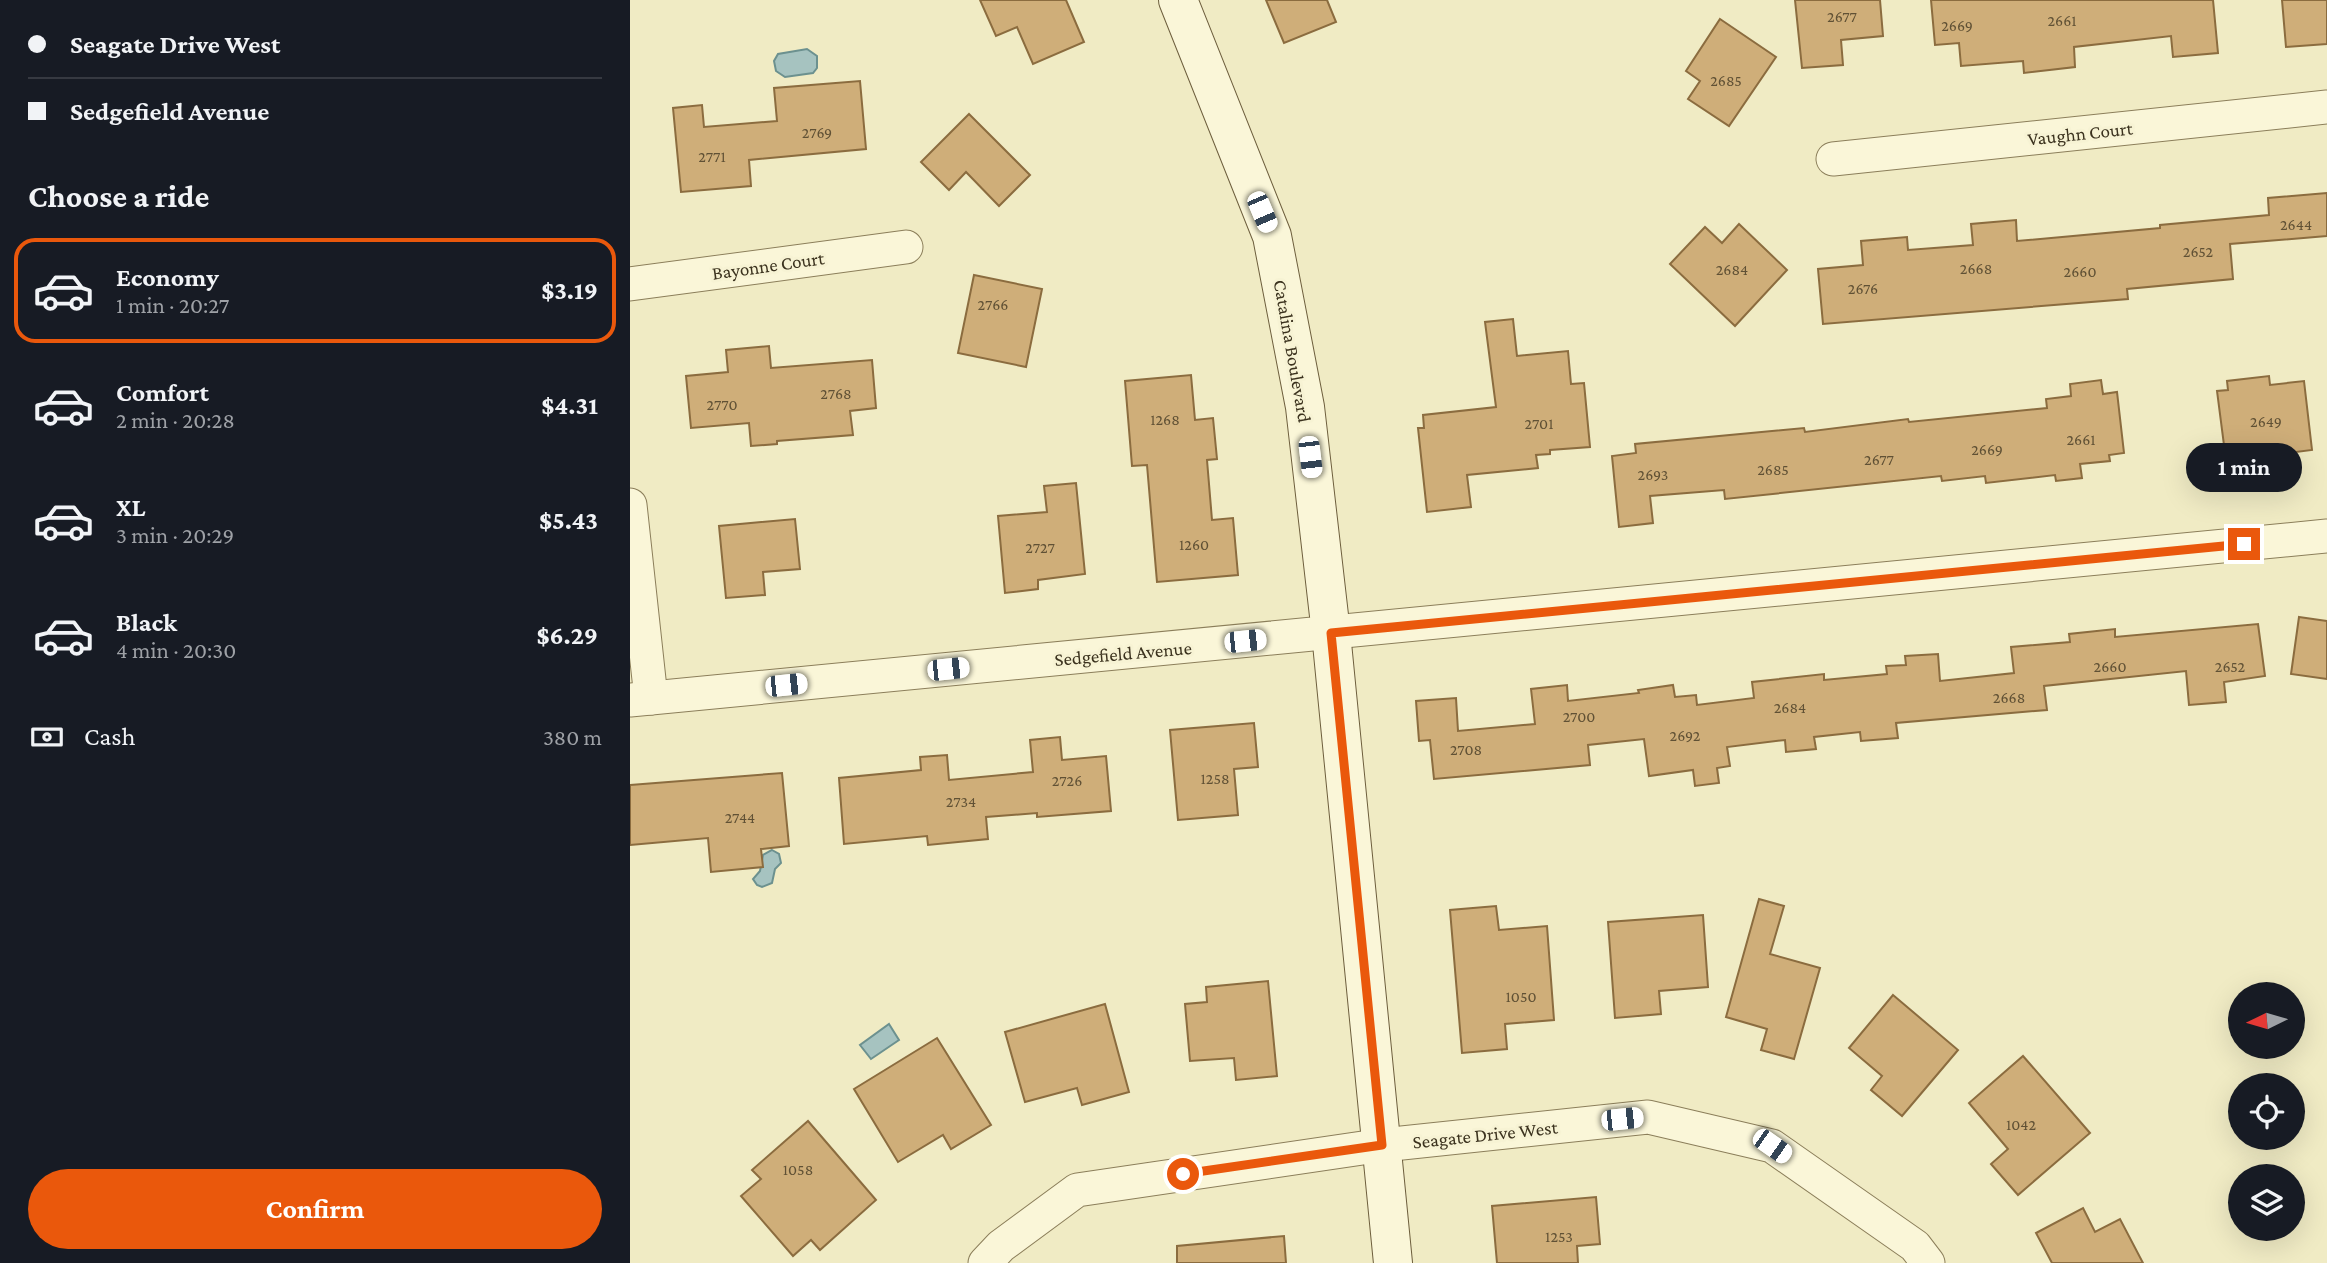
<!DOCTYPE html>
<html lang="en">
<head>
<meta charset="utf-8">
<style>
  :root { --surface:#171b24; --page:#242831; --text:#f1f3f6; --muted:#9ea1a6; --line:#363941; --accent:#ea580c }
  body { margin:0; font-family:"Crimson Pro",serif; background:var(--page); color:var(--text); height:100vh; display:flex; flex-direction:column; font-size:26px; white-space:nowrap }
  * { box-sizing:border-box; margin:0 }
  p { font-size:23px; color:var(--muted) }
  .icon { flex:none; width:38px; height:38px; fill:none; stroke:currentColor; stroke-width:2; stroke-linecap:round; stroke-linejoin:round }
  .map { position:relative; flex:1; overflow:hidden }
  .details { display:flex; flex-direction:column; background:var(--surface); width:630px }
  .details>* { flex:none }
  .top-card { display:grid; align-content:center; height:154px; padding:0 28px; background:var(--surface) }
  .needle { width:46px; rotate:265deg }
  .tools { position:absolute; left:1598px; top:982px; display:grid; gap:14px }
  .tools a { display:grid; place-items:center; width:77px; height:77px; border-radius:50%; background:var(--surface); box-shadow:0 7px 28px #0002; font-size:35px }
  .end { position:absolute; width:32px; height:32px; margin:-16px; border:9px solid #ea580c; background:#fff; box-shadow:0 0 0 4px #fff }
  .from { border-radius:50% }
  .bubble { position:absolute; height:49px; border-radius:24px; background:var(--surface); box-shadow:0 7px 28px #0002; font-size:23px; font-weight:700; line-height:49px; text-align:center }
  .car { position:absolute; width:21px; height:42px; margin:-21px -10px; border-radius:9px; box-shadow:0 0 5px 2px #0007; background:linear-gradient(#fff 24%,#345 0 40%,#fff 0 76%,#345 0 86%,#fff 0) }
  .top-card b { display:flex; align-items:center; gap:24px; height:66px; font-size:26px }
  .top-card b+b { border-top:2px solid var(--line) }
  .top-card i { width:18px; height:18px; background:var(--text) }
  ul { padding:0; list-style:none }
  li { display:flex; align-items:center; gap:21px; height:105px; margin:0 14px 10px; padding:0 14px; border:4px solid transparent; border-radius:21px }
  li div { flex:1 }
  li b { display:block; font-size:26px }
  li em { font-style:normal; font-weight:700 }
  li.selected { border-color:var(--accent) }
  li>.icon { width:63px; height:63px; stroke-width:1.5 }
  h2 { padding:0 28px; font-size:32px; line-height:84px }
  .pay { display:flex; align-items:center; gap:18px; height:77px; padding:0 28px; font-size:26px }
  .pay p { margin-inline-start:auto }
  .cta { display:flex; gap:14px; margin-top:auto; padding:14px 28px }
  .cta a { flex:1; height:80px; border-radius:42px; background:var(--accent); color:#fff; font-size:28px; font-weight:700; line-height:80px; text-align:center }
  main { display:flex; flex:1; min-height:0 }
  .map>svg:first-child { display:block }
</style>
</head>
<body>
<main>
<section class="details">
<div class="top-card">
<b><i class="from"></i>Seagate Drive West</b>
<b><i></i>Sedgefield Avenue</b>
</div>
<h2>Choose a ride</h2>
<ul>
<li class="selected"><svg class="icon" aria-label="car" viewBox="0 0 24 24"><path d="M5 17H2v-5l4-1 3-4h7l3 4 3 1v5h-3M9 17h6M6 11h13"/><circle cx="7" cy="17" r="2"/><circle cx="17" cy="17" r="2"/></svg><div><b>Economy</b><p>1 min · 20:27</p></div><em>$3.19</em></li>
<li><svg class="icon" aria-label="car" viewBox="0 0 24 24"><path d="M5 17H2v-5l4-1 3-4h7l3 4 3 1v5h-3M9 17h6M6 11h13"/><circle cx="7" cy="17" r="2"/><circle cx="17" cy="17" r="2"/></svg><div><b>Comfort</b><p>2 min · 20:28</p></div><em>$4.31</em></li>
<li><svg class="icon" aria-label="car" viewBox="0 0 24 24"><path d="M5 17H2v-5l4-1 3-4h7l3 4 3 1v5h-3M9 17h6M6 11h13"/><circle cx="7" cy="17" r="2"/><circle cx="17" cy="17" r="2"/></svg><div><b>XL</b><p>3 min · 20:29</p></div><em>$5.43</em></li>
<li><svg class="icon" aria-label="car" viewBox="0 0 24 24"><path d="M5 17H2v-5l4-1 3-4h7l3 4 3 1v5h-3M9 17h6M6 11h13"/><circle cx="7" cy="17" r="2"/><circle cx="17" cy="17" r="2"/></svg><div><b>Black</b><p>4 min · 20:30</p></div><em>$6.29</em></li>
</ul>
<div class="pay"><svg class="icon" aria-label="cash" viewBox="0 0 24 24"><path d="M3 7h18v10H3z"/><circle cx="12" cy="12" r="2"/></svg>Cash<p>380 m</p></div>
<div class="cta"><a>Confirm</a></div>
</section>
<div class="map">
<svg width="1697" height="1263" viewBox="0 0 1697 1263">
  <rect width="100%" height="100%" fill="#f0ebc4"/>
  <g fill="#a6c3c0" stroke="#6c918f" stroke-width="2">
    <polygon points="177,49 187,56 187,68 183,73 155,77 146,71 144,61 148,54"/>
    <polygon points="142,850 149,854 151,863 145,869 142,883 132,887 127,885 123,879 130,871 133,855"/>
    <polygon points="259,1024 269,1040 241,1059 230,1045"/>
  </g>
  <g fill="#cfae79" stroke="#8b6c3f" stroke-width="2">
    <polygon points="350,0 436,0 454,42 403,64 387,27 366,36"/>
    <polygon points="636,0 697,0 706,22 654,43"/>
    <polygon points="1165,0 1250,0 1253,36 1211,40 1213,65 1172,68"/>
    <polygon points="1301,0 1583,0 1588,53 1543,57 1541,36 1444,47 1445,67 1394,73 1393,61 1331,66 1329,43 1305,45"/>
    <polygon points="1652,0 1697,0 1697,44 1656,47"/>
    <polygon points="1090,19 1146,57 1099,126 1058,99 1070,81 1056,71"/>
    <polygon points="230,81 236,149 119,160 121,186 51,192 43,108 72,105 74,127 147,121 144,88"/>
    <polygon points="339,114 400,175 369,206 336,172 319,190 291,162"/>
    <polygon points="1697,193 1697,236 1600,244 1603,279 1497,289 1498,299 1193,324 1188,269 1233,265 1231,241 1277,237 1278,250 1343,245 1341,224 1386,220 1387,241 1530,228 1530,225 1639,215 1638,198"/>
    <polygon points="1109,224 1157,270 1105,326 1040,264 1075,227 1092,243"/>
    <polygon points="344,275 412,289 396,367 328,353"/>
    <polygon points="883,319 887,356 938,351 941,384 954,383 960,447 920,450 920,454 906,455 908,468 837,475 841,507 797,512 788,428 794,428 793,415 866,407 855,322"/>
    <polygon points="139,346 141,368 242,360 246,408 220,411 223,435 147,441 147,444 121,446 119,423 61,428 56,376 98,372 96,350"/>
    <polygon points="561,375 565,420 583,418 587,459 577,460 582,520 603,518 608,575 527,582 517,465 502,466 495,381"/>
    <polygon points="1639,376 1640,385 1674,381 1682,450 1650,454 1649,447 1595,453 1587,391 1598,390 1597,381"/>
    <polygon points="1471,380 1473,394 1487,392 1494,453 1479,455 1480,461 1450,464 1452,478 1426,481 1425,475 1356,483 1355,476 1312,481 1311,476 1095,499 1094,490 1020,496 1023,523 989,527 982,456 1006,453 1005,444 1174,428 1175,432 1278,419 1279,422 1417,408 1416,399 1441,396 1440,384"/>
    <polygon points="446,483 455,574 408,580 408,589 375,593 368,516 417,512 414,486"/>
    <polygon points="165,519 170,569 133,572 135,595 96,598 89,526"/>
    <polygon points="1669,617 1697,621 1697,679 1661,674"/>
    <polygon points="1628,624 1635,676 1594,682 1596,702 1559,705 1556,671 1414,686 1417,710 1266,723 1268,738 1231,741 1230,732 1184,737 1186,749 1156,752 1155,740 1097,747 1100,766 1087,768 1089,783 1065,786 1063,770 1019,776 1014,739 958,745 960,765 804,779 800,740 789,741 786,701 826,698 828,731 905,724 901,689 937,685 938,701 1009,693 1008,690 1043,685 1045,697 1066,695 1067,705 1124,698 1122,682 1194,674 1194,680 1257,674 1256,666 1276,665 1275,656 1308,654 1310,681 1384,673 1381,647 1440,642 1439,634 1485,629 1485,637"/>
    <polygon points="624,723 628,767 604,769 608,815 548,820 540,730"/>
    <polygon points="430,737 432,760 476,756 481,811 407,817 407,813 356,817 358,839 298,845 297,836 214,844 209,778 291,770 290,757 317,755 319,780 403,772 400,740"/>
    <polygon points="152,773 159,846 131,849 133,867 81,872 78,838 0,845 0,785"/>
    <polygon points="1129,899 1154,906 1140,954 1190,968 1164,1059 1131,1050 1137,1029 1096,1017"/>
    <polygon points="866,906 869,930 917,926 924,1020 875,1024 877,1049 832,1053 820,910"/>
    <polygon points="1073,915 1078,987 1029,991 1031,1014 985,1018 978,922"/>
    <polygon points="638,981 647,1076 606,1080 604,1058 560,1061 555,1004 577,1002 576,987"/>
    <polygon points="1263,995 1328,1050 1272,1116 1241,1090 1252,1076 1219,1048"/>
    <polygon points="475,1004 499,1092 452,1105 447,1088 395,1102 375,1032"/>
    <polygon points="307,1038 361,1125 321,1149 313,1135 268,1162 224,1089"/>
    <polygon points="1393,1056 1460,1133 1388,1195 1361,1164 1378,1149 1339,1103"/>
    <polygon points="178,1121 246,1200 190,1250 181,1240 163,1256 111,1196 131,1179 122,1170"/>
    <polygon points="966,1197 970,1244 947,1246 948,1263 867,1263 862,1206"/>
    <polygon points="1453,1208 1465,1232 1490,1219 1513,1263 1422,1263 1406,1233"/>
    <polygon points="654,1236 656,1263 547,1263 547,1246"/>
  </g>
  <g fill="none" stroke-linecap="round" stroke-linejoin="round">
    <defs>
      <g id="street">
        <polyline points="1203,159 1697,107"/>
        <polyline points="0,284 276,247"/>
        <polyline points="0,505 21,698"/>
        <polyline points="0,700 1697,536"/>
        <polyline points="355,1263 371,1246 447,1190 753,1145 1018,1117 1142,1146 1285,1246 1298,1263"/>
      </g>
      <polyline id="secondary" points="548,0 642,236 675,407 701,633 763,1263"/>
    </defs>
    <use href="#street" stroke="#8b7e5a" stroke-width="35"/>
    <use href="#secondary" stroke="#6d5e3d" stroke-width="40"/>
    <use href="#street" stroke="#faf6d8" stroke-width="33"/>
    <use href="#secondary" stroke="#faf6d8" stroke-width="38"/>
  </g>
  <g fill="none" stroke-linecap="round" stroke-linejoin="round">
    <polyline stroke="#ea580c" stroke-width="9" points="553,1174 752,1145 701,633 1614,544"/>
  </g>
  <g text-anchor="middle" stroke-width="6" stroke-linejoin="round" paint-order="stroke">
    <g font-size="16" fill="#605135">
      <text x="1212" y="22">2677</text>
      <text x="1432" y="26">2661</text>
      <text x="1327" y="31">2669</text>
      <text x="1096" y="86">2685</text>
      <text x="187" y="138">2769</text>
      <text x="82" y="162">2771</text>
      <text x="1666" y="230">2644</text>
      <text x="1568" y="257">2652</text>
      <text x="1346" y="274">2668</text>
      <text x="1102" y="275">2684</text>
      <text x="1450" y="277">2660</text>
      <text x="1233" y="294">2676</text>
      <text x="363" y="310">2766</text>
      <text x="206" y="399">2768</text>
      <text x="92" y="410">2770</text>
      <text x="535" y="425">1268</text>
      <text x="1636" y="427">2649</text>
      <text x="909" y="429">2701</text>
      <text x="1451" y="445">2661</text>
      <text x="1357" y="455">2669</text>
      <text x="1249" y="465">2677</text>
      <text x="1143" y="475">2685</text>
      <text x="1023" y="480">2693</text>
      <text x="564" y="550">1260</text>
      <text x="410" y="553">2727</text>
      <text x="1480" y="672">2660</text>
      <text x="1600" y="672">2652</text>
      <text x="1379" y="703">2668</text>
      <text x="1160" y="713">2684</text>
      <text x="949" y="722">2700</text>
      <text x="1055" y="741">2692</text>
      <text x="836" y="755">2708</text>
      <text x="585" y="784">1258</text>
      <text x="437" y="786">2726</text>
      <text x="331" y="807">2734</text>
      <text x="110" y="823">2744</text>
      <text x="891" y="1002">1050</text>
      <text x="1391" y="1130">1042</text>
      <text x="168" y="1175">1058</text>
      <text x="929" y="1242">1253</text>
    </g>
    <g font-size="19" fill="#3b321e" stroke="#f7f3d4">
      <text transform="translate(1450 133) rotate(-6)" y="7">Vaughn Court</text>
      <text transform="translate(138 265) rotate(-8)" y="7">Bayonne Court</text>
      <text transform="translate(663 351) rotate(80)" y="7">Catalina Boulevard</text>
      <text transform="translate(493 653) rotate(-5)" y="7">Sedgefield Avenue</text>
      <text transform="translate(855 1134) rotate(-6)" y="7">Seagate Drive West</text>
    </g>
  </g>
</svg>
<div class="tools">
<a><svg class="needle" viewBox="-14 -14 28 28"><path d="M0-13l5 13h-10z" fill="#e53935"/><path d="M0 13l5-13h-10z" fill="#9ea1a6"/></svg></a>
<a><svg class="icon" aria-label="locate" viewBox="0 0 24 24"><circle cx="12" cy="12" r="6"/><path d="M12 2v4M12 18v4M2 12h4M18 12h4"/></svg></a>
<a><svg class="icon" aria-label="layers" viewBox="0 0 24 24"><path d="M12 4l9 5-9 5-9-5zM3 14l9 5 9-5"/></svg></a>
</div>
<i class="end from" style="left:553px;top:1174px"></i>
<i class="end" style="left:1614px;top:544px"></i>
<div class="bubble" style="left:1556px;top:443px;width:116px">1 min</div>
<i class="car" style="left:632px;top:212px;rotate:157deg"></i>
<i class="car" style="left:680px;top:457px;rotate:173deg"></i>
<i class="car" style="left:615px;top:641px;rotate:84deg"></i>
<i class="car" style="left:318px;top:669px;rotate:84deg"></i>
<i class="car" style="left:156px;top:685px;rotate:84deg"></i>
<i class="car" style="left:992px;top:1119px;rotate:84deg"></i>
<i class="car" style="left:1142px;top:1146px;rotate:125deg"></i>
</div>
</main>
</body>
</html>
